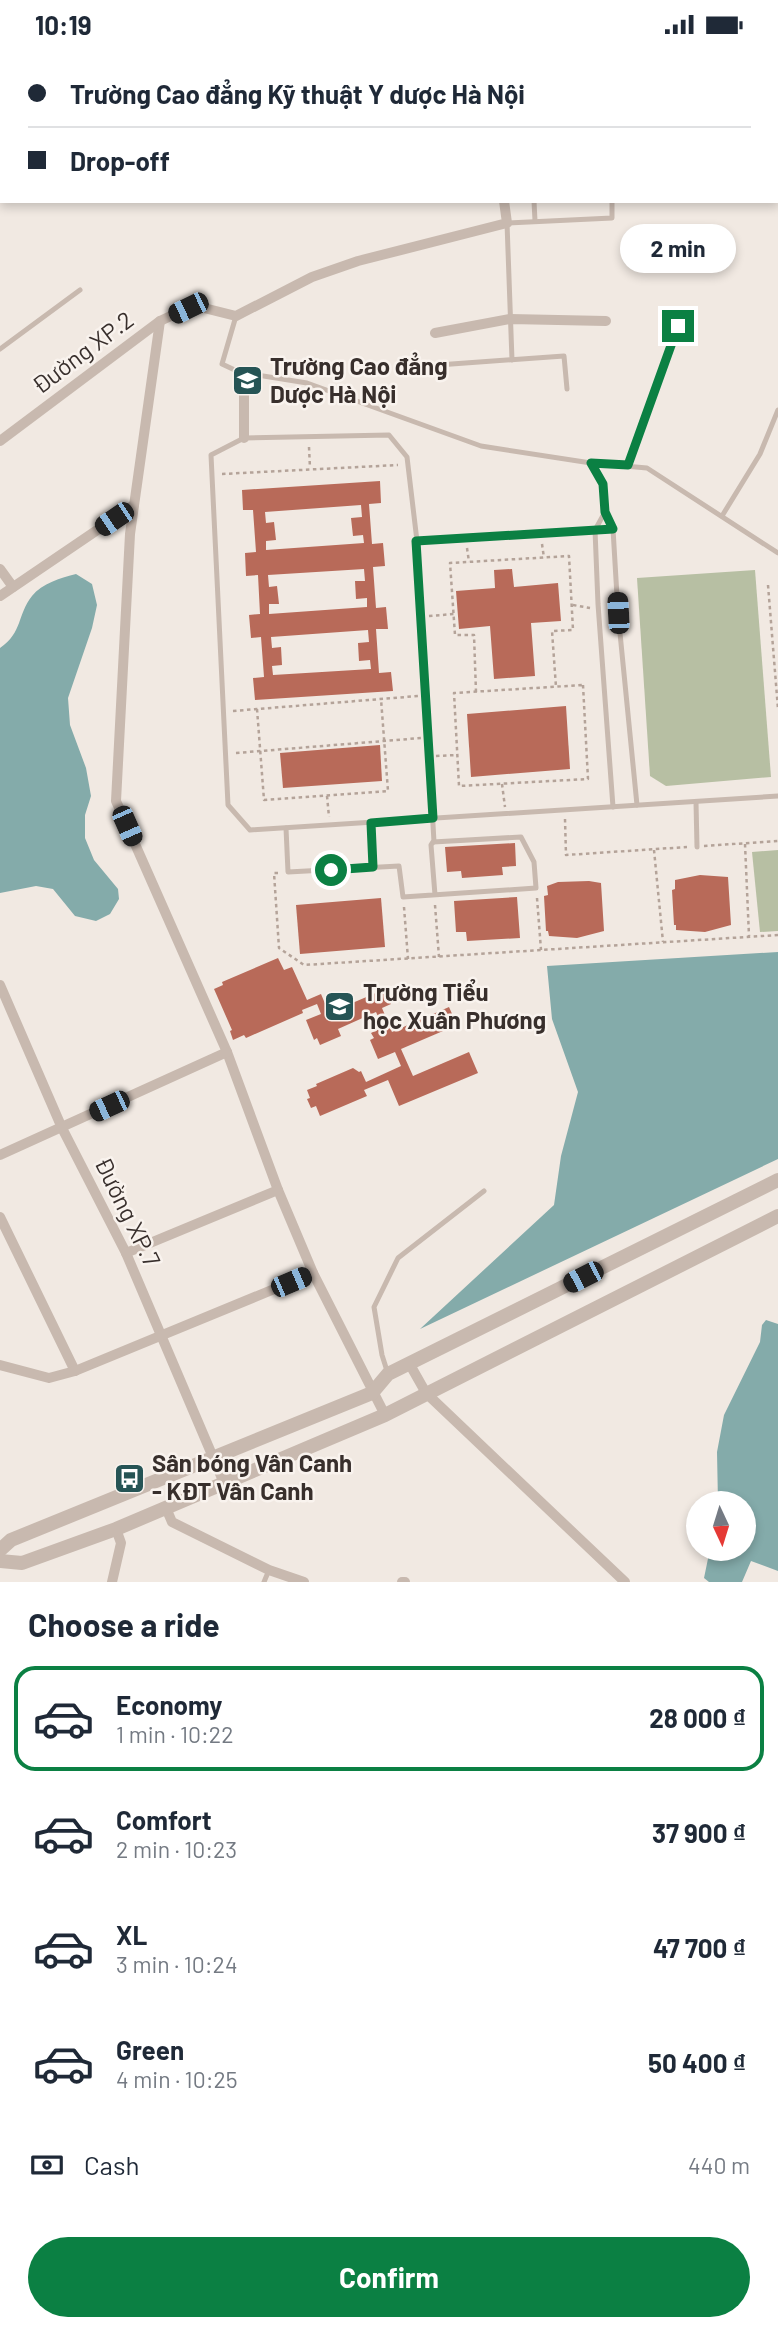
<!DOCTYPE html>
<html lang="en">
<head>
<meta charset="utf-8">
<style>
  :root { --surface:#fff; --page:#f2f2f3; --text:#1f2937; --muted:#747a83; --line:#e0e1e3; --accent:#0b8043 }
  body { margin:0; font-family:Barlow,sans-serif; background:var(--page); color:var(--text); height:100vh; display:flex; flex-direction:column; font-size:26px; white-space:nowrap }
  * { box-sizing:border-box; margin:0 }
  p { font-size:23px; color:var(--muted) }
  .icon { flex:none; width:38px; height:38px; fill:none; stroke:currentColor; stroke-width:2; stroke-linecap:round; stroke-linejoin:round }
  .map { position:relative; height:1533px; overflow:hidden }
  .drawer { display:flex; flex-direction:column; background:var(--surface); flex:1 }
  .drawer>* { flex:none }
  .hud { position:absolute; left:0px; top:0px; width:779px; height:154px; box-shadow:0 4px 10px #0003; display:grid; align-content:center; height:154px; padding:0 28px; background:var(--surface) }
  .needle { width:46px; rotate:176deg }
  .tools { position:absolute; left:686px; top:1442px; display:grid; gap:14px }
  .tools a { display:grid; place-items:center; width:70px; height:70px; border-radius:50%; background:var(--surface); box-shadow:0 4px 10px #0003; font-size:35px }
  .end { position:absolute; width:32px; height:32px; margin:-16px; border:9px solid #0b8043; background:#fff; box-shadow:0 0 0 4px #fff }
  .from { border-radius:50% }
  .bubble { position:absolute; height:49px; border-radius:24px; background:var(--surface); box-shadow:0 4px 10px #0003; font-size:23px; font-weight:700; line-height:49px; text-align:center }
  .car { position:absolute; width:21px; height:42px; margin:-21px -10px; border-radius:9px; box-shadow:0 0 5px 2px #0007; background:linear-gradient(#222 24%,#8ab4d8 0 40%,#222 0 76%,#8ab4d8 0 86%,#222 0) }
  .hud b { display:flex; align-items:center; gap:24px; height:66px; font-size:26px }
  .hud b+b { border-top:2px solid var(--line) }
  .hud i { width:18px; height:18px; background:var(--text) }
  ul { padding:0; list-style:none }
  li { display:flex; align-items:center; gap:21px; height:105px; margin:0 14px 10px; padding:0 14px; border:4px solid transparent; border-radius:21px }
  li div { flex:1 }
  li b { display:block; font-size:26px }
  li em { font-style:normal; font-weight:700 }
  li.selected { border-color:var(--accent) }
  li>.icon { width:63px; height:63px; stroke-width:1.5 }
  h2 { padding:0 28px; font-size:32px; line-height:84px }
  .pay { display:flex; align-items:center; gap:18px; height:77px; padding:0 28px; font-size:26px }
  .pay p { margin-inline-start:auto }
  .primary-button { display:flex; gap:14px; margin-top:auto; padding:14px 28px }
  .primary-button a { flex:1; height:80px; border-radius:42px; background:var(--accent); color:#fff; font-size:28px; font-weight:700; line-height:80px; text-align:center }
  .status { display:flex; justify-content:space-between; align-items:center; height:49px; padding:0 35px; background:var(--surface); direction:ltr }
  .status svg { height:19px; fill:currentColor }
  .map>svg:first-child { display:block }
</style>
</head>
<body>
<div class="status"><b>10:19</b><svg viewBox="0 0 49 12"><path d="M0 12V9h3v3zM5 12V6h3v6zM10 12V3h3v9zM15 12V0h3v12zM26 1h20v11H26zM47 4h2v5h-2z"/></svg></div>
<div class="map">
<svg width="778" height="1533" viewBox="0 0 778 1533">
  <rect width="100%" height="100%" fill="#f1e9e2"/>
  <g fill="#b7bfa3">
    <polygon points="755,521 771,728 666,737 650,727 637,529"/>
    <polygon points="778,801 778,882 760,883 752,803"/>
  </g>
  <g fill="#84abaa">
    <path d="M76,525L92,535L97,556L92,579L68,649L70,676L86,719L91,747L85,766V789L94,811L118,840L119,850L110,865L96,872L75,867L53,840L36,837L0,844V599C23,583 17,566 32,547C42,534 61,529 76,525Z"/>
    <polygon points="778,903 778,1110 420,1280 554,1156 561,1107 578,1043 552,970 547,917"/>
    <polygon points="766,1271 778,1275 778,1522 751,1512 742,1533 709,1533 704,1529 710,1500 744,1500 744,1454 718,1454 717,1403 724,1366 760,1293 762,1276"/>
  </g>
  <g fill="#b86a59" fill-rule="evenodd">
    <path d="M380,432L381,454L369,455L372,495L383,494L385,517L373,518L376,559L386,558L388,580H376L379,624L391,623L393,642L255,651L253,629L264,628L261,588L251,589L249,566L260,565L258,526L246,527L245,504L256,503L253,461H243L242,441ZM361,456L362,468L351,469L353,487L363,486L364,494L266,501V492L276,491L274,473L266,474L265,463ZM364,520L365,532H355L356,550L367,549V558L269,565V555H279L277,537L269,538L268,526ZM368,581L369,593L358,594L359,612L370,611L371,620L273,626L272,617L282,616L281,598L272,599L271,588Z"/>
    <polygon points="512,520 514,538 558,534 561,572 531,574 535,627 494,630 490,577 459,580 456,542 495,539 494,521"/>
    <polygon points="566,657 570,720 471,728 467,665"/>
    <polygon points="380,696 382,732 283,739 280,704"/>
    <polygon points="515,794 516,817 502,818 503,826 462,829 461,822 447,823 445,798"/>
    <polygon points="700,826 728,828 731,876 705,883 676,881 676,876 674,876 672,841 675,840 675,831"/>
    <polygon points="589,832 601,834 604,882 577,889 549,887 548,882 546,882 544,847 548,846 547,837 558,833"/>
    <polygon points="517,848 520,889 467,892 466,883 456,883 454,852"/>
    <polygon points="381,849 385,898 300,905 296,856"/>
    <polygon points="278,909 284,921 292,918 307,951 321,945 329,964 385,940 391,955 382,959 392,983 449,958 457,976 401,1000 413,1027 469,1003 478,1024 399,1057 388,1031 364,1041 367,1047 320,1067 316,1057 311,1059 307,1050 310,1049 307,1041 317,1037 316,1035 353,1019 359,1023 361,1022 366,1033 401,1017 395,1003 378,1010 370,991 374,989 371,984 383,978 376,963 338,980 341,987 320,996 317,989 314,991 306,971 321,965 317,955 302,961 303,964 246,989 244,986 233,991 230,982 232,981 214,940 223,936 222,933"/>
  </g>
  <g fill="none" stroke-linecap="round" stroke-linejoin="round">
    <g stroke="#b4a399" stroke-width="2.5" stroke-dasharray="3.5 3.5" stroke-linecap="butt">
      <polyline points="309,398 310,419"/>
      <polyline points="222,425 398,416"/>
      <polyline points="542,495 544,509"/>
      <polyline points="467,499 469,513"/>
      <polyline points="768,536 778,660"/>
      <polyline points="573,556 590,559"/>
      <polyline points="429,567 454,565"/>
      <polygon points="583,636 588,730 459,737 454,644"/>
      <polyline points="476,643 474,586 455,586 450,514 569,507 573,581 552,582 556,638"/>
      <polyline points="257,660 264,751 388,742 381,650"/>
      <polyline points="233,662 418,647"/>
      <polyline points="236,704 421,689"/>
      <polyline points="436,707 457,706"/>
      <polyline points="502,735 505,758"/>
      <polyline points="327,747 329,768"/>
      <polyline points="565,770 566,806 687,798"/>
      <polyline points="745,795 749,887"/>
      <polyline points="704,797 778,792"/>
      <polyline points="654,801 663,893"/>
      <polyline points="278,824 274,824 279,899 304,916 778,886"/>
      <polyline points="537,849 541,901"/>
      <polyline points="435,856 439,908"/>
      <polyline points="404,858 408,910"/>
    </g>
    <g stroke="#c8b9af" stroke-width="5">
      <polyline points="534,152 535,172"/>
      <polyline points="236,267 222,315 239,323 307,334 481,397 591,414 647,419 778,504"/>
      <polyline points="0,300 80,241"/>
      <polyline points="512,311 507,174 612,169 612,152"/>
      <polyline points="438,316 564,307 567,340"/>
      <polyline points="591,414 603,434 605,463 613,480 618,564 637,756"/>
      <polyline points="628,416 678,277"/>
      <polyline points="605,463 595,481 598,555 613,758"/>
      <polyline points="722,467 760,405 778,361"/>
      <polyline points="417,492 613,480"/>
      <polyline points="696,753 697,798"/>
      <polyline points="371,774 373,818"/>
      <polyline points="286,779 288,823 399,817 403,848 536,839 534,813 521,788 433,793 431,796 435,846"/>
      <path d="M434,793L417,492L407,408L389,386L244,389L211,406L228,756L250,781C426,770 602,759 778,747"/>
      <polyline points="388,1325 382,1306 374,1258 398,1209 484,1142"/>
      <polyline points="264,1533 269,1521"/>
    </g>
    <g stroke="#c8b9af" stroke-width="10">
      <polyline points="248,0 248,2"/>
      <polyline points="314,0 315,2"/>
      <polyline points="477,0 478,2"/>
      <polyline points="263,2 267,0"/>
      <polyline points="160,272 130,485 116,752 227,1003 278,1141 313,1224 385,1366"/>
      <polyline points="435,284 510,270 606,272"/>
      <polyline points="244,389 244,335"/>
      <polyline points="0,392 160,272 188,259 204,259 236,267 312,228 358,212 507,174 504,152"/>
      <polyline points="0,520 13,538"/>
      <polyline points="0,547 134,456"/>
      <polyline points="0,936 62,1079 126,1204 224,1434"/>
      <polyline points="0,1106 227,1003"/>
      <polyline points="0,1168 75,1322"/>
      <polyline points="126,1204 278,1141"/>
      <polyline points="409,1314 426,1344 625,1533"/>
      <polyline points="0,1316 49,1329 75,1322 313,1224"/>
      <polyline points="166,1459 172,1473 269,1521 304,1533"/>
      <polyline points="112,1533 121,1494 116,1480"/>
      <polyline points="402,1533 405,1533"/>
    </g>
    <g stroke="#c8b9af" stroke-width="14">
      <polyline points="0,1501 11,1491 372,1344 388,1325 778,1131"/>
      <polyline points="0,1512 22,1514 116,1480 385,1366 778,1167"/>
    </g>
  </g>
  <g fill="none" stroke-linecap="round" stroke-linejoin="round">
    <polyline stroke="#0b8043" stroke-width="9" points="331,821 373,818 371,774 433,769 416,492 613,480 605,463 603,435 591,414 628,416 678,277"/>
  </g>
  <defs>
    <symbol id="university-square" viewBox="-11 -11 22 22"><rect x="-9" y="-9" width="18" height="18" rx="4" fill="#265455" stroke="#f9f3ee"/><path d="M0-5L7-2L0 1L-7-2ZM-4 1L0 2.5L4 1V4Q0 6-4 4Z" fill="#fff"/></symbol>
    <symbol id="school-square" viewBox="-11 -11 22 22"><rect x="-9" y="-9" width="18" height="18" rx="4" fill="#265455" stroke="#f9f3ee"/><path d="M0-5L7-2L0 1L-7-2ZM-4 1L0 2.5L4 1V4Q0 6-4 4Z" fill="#fff"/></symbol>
    <symbol id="bus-square" viewBox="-11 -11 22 22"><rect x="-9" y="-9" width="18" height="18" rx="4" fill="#265455" stroke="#f9f3ee"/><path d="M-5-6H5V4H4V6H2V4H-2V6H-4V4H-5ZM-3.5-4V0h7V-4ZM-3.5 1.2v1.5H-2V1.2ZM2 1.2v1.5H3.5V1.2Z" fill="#fff"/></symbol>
  </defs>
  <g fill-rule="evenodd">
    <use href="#university-square" x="230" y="314" width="35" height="35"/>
    <use href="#school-square" x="322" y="940" width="35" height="35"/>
    <use href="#bus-square" x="112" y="1412" width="35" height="35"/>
  </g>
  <g text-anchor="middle" stroke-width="5" stroke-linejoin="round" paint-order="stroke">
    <g font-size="24" fill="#382f2c" stroke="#f9f3ee">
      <text transform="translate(83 304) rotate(-37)" y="8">Đường XP.2</text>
      <text transform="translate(127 1163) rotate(64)" y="8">Đường XP.7</text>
    </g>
    <g font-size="24" font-weight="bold" fill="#382f2c" stroke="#f9f3ee" text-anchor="start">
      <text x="270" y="326">Trường Cao đẳng<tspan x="270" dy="28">Dược Hà Nội</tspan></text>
      <text x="363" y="952">Trường Tiểu<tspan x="363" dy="28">học Xuân Phương</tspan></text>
      <text x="152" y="1423">Sân bóng Vân Canh<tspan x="152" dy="28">- KĐT Vân Canh</tspan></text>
    </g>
  </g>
</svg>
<div class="tools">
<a><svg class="needle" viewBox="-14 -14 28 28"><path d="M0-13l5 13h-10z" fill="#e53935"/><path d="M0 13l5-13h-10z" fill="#747a83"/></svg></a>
</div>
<i class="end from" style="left:331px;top:821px"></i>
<i class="end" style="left:678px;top:277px"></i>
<div class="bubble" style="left:620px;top:175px;width:116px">2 min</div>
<i class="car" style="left:188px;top:259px;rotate:244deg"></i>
<i class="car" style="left:114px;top:470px;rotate:236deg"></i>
<i class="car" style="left:618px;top:564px;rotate:357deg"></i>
<i class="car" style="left:127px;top:777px;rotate:156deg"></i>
<i class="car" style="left:109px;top:1057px;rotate:245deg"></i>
<i class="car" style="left:583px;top:1228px;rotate:243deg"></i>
<i class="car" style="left:291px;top:1233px;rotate:67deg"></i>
<div class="hud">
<b><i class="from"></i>Trường Cao đẳng Kỹ thuật Y dược Hà Nội</b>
<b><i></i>Drop-off</b>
</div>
</div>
<section class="drawer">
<h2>Choose a ride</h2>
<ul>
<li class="selected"><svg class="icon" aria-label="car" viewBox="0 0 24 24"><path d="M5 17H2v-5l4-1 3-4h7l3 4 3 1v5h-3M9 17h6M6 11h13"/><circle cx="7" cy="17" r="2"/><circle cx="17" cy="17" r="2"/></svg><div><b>Economy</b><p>1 min · 10:22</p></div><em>28 000 ₫</em></li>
<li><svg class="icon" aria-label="car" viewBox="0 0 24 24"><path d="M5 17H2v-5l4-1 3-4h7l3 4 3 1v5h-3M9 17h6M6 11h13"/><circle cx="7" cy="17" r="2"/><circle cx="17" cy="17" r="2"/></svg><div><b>Comfort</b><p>2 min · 10:23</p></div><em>37 900 ₫</em></li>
<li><svg class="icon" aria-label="car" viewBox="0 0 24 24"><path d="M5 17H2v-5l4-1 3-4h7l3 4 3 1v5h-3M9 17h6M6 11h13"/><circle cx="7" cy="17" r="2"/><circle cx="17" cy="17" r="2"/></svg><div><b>XL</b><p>3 min · 10:24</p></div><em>47 700 ₫</em></li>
<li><svg class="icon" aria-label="car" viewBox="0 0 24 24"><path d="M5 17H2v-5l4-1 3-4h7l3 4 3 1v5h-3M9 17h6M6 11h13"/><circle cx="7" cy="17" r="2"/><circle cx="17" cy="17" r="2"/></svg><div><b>Green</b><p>4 min · 10:25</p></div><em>50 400 ₫</em></li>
</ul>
<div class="pay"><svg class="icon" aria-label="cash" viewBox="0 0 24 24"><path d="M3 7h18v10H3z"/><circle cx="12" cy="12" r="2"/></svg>Cash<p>440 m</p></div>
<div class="primary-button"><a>Confirm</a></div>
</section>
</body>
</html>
